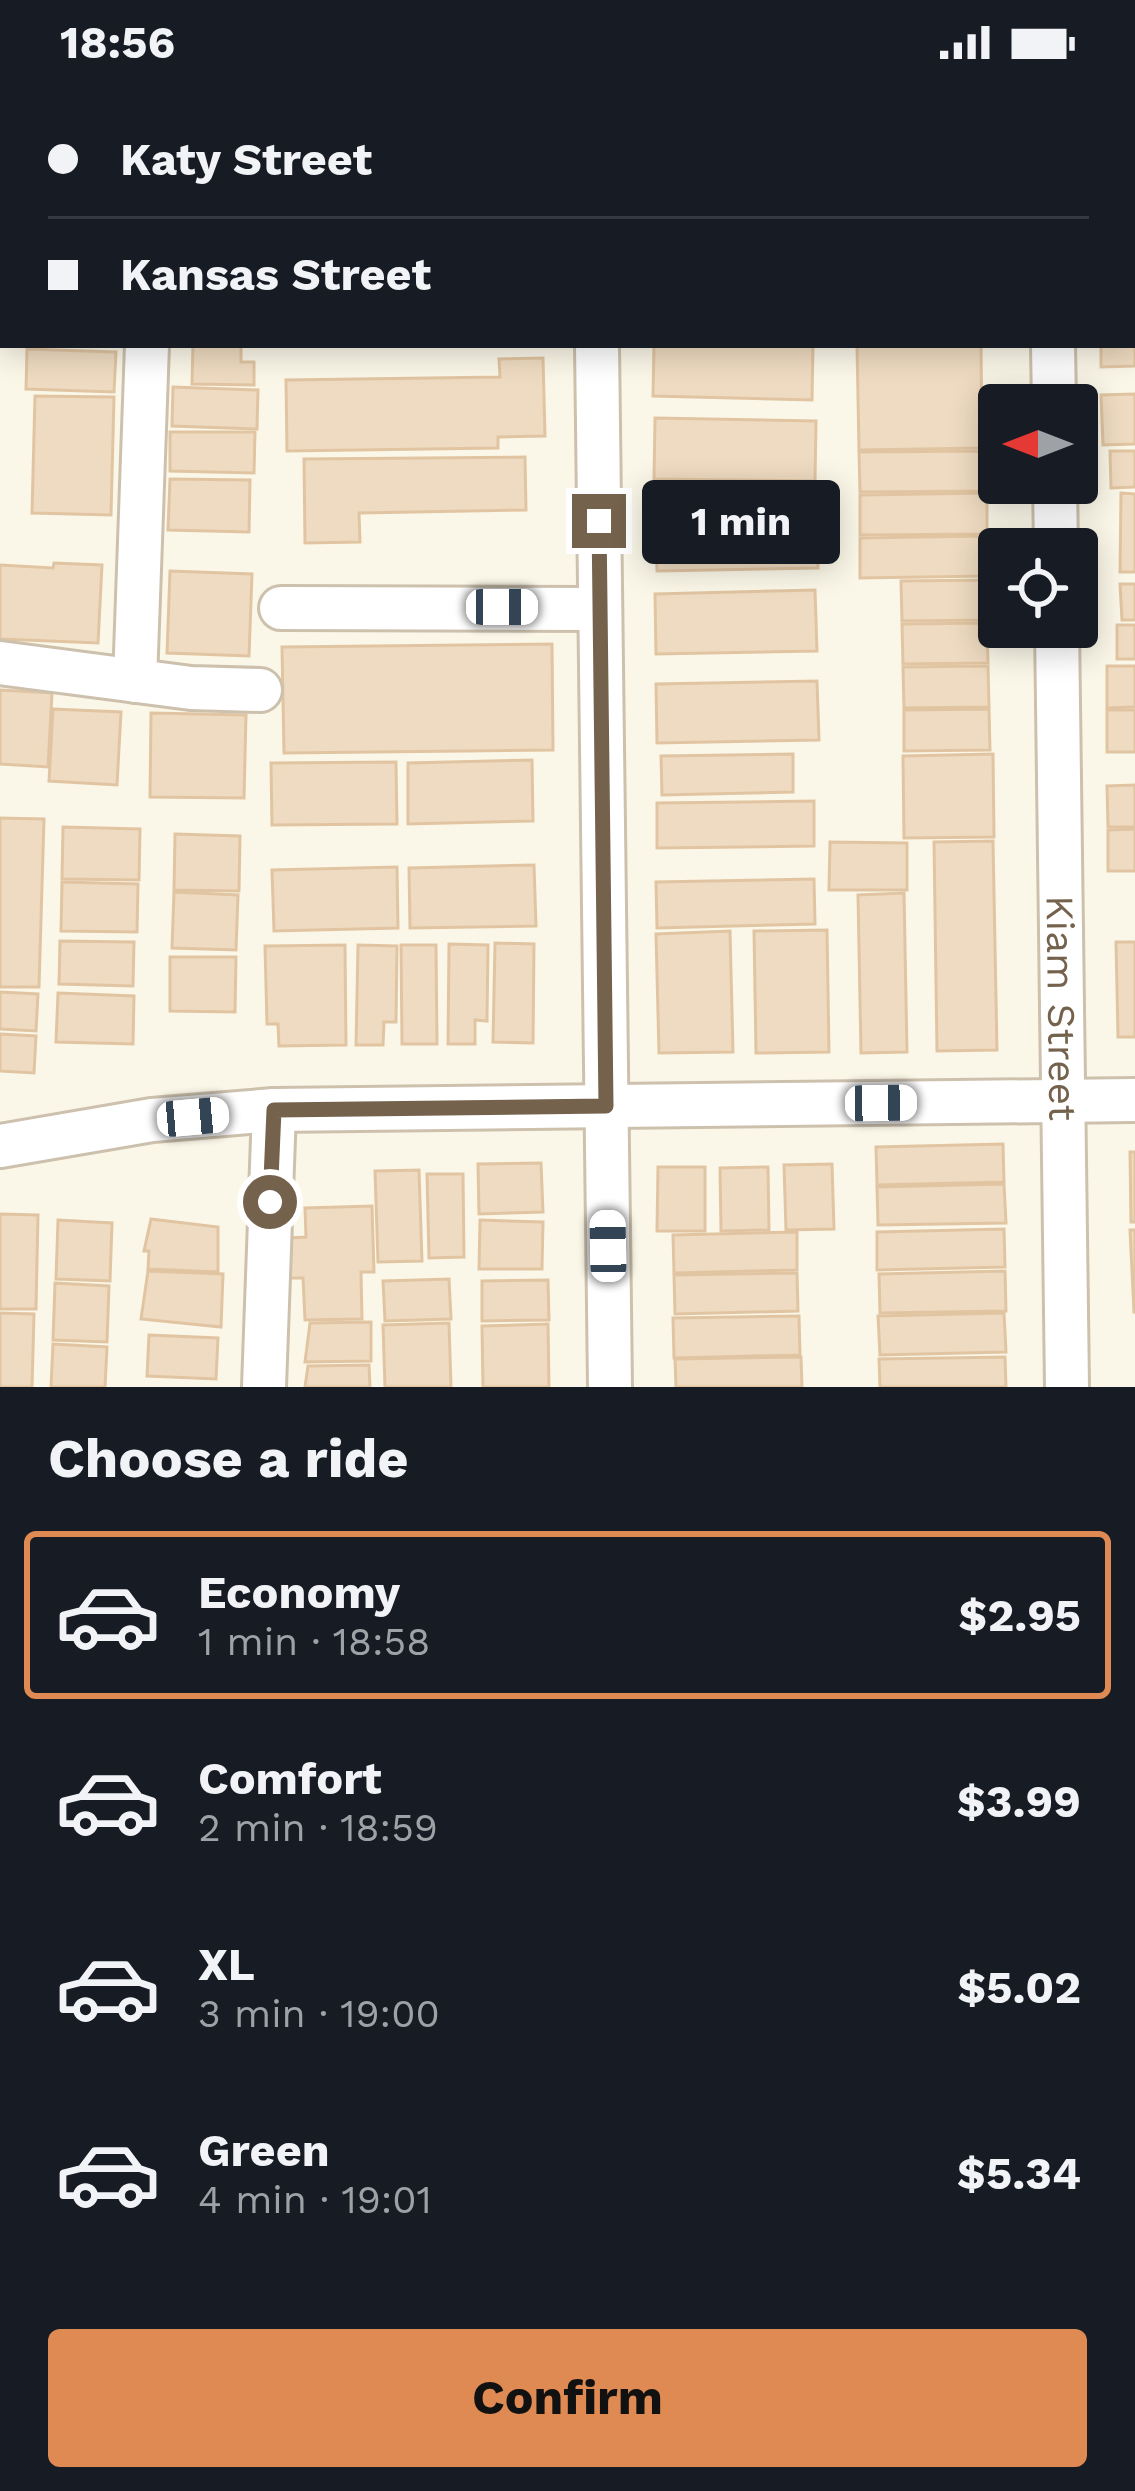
<!DOCTYPE html>
<html lang="en">
<head>
<meta charset="utf-8">
<style>
  :root { --surface:#171b24; --page:#20242c; --text:#f1f3f6; --muted:#9ea1a6; --line:#363941; --accent:#df8a53 }
  body { margin:0; font-family:"Work Sans",sans-serif; background:var(--page); color:var(--text); height:100vh; display:flex; flex-direction:column; font-size:45px; white-space:nowrap }
  * { box-sizing:border-box; margin:0 }
  p { font-size:39px; color:var(--muted) }
  .icon { flex:none; width:66px; height:66px; fill:none; stroke:currentColor; stroke-width:2; stroke-linecap:round; stroke-linejoin:round }
  .map { position:relative; height:1303px; overflow:hidden }
  .sheet { display:flex; flex-direction:column; background:var(--surface); flex:1 }
  .sheet>* { flex:none }
  .hud { position:absolute; left:0px; top:0px; width:1137px; height:264px; box-shadow:0 6px 30px #0003; display:grid; align-content:center; height:264px; padding:0 48px; background:var(--surface) }
  .needle { width:78px; rotate:270deg }
  .fabs { position:absolute; left:978px; top:300px; display:grid; gap:24px }
  .fabs a { display:grid; place-items:center; width:120px; height:120px; border-radius:12px; background:var(--surface); box-shadow:0 6px 30px #0003; font-size:60px }
  .end { position:absolute; width:54px; height:54px; margin:-27px; border:15px solid #74624d; background:#fff; box-shadow:0 0 0 6px #fff }
  .from { border-radius:50% }
  .bubble { position:absolute; height:84px; border-radius:12px; background:var(--surface); box-shadow:0 6px 30px #0003; font-size:39px; font-weight:700; line-height:84px; text-align:center }
  .car { position:absolute; width:36px; height:72px; margin:-36px -18px; border-radius:15px; box-shadow:0 0 9px 3px #0007; background:linear-gradient(#fff 24%,#345 0 40%,#fff 0 76%,#345 0 86%,#fff 0) }
  .hud b { display:flex; align-items:center; gap:42px; height:114px; font-size:45px }
  .hud b+b { border-top:3px solid var(--line) }
  .hud i { width:30px; height:30px; background:var(--text) }
  ul { padding:0; list-style:none }
  li { display:flex; align-items:center; gap:36px; height:168px; margin:0 24px 18px; padding:0 24px; border:6px solid transparent; border-radius:12px }
  li div { flex:1 }
  li b { display:block; font-size:45px }
  li em { font-style:normal; font-weight:700 }
  li.active { border-color:var(--accent) }
  li>.icon { width:108px; height:108px; stroke-width:1.5 }
  h2 { padding:0 48px; font-size:54px; line-height:144px }
  .action { display:flex; gap:24px; margin-top:auto; padding:24px 48px }
  .action a { flex:1; height:138px; border-radius:12px; background:var(--accent); color:#111; font-size:48px; font-weight:700; line-height:138px; text-align:center }
  .status { display:flex; justify-content:space-between; align-items:center; height:84px; padding:0 60px; background:var(--surface); direction:ltr }
  .status svg { height:33px; fill:currentColor }
  .map>svg:first-child { display:block }
</style>
</head>
<body>
<div class="status"><b>18:56</b><svg viewBox="0 0 49 12"><path d="M0 12V9h3v3zM5 12V6h3v6zM10 12V3h3v9zM15 12V0h3v12zM26 1h20v11H26zM47 4h2v5h-2z"/></svg></div>
<div class="map">
<svg width="1135" height="1303" viewBox="0 0 1135 1303">
  <rect width="100%" height="100%" fill="#fbf7e8"/>
  <g fill="#efdbc1" stroke="#e1c5a2" stroke-width="3">
    <rect x="182" y="0" width="85" height="3"/>
    <rect x="297" y="0" width="242" height="3"/>
    <polygon points="647,0 799,0 800,3 647,3"/>
    <rect x="837" y="0" width="153" height="3"/>
    <polygon points="1135,235 1135,282 1101,283 1101,261 1134,261"/>
    <polygon points="193,261 241,261 241,278 254,278 254,301 192,300"/>
    <polygon points="654,261 813,261 812,316 653,312"/>
    <polygon points="857,261 981,261 982,364 859,366"/>
    <polygon points="27,265 116,268 114,308 26,305"/>
    <polygon points="543,274 545,352 498,353 498,364 287,367 286,296 500,293 499,275"/>
    <polygon points="173,303 258,306 257,345 172,342"/>
    <polygon points="1135,310 1135,360 1103,361 1101,311"/>
    <polygon points="35,312 114,313 111,431 32,429"/>
    <polygon points="655,334 816,337 815,397 654,395"/>
    <polygon points="170,348 255,348 254,389 170,387"/>
    <polygon points="986,367 987,407 860,408 859,368"/>
    <polygon points="1110,367 1135,367 1135,403 1111,404"/>
    <polygon points="525,373 526,426 359,429 360,458 305,459 304,375"/>
    <polygon points="170,395 250,396 249,448 168,446"/>
    <polygon points="987,409 987,450 860,451 860,411"/>
    <polygon points="1121,409 1135,410 1135,488 1120,488"/>
    <polygon points="817,424 818,484 657,487 655,426"/>
    <polygon points="987,452 987,492 860,494 860,454"/>
    <polygon points="54,479 102,481 98,559 0,555 0,481 53,484"/>
    <polygon points="170,487 252,490 249,572 167,569"/>
    <polygon points="986,496 987,536 902,537 901,497"/>
    <polygon points="1120,500 1135,500 1135,536 1122,536"/>
    <polygon points="815,506 817,567 656,570 655,510"/>
    <polygon points="987,539 988,579 903,580 902,540"/>
    <rect x="1117" y="541" width="18" height="34"/>
    <polygon points="552,560 553,666 284,669 282,563"/>
    <polygon points="988,582 989,623 904,624 903,583"/>
    <polygon points="1107,582 1135,582 1135,623 1107,624"/>
    <polygon points="817,597 819,656 657,659 656,600"/>
    <polygon points="0,606 52,609 48,683 0,680"/>
    <polygon points="53,625 121,628 117,701 49,697"/>
    <polygon points="989,625 990,666 904,667 904,626"/>
    <rect x="1107" y="626" width="28" height="42"/>
    <polygon points="151,629 246,631 244,714 150,713"/>
    <polygon points="793,670 793,708 662,711 661,672"/>
    <polygon points="993,670 994,753 904,754 903,672"/>
    <polygon points="532,676 533,737 408,740 408,679"/>
    <polygon points="396,678 397,740 272,741 271,679"/>
    <polygon points="1135,701 1135,743 1108,743 1107,702"/>
    <polygon points="814,717 814,762 657,764 657,719"/>
    <polygon points="0,734 44,735 39,903 0,903"/>
    <polygon points="63,743 140,745 139,796 62,795"/>
    <polygon points="1135,745 1135,787 1108,787 1108,746"/>
    <polygon points="175,750 240,752 239,807 174,806"/>
    <polygon points="993,757 997,966 937,967 934,758"/>
    <polygon points="830,758 907,759 907,806 829,806"/>
    <polygon points="534,781 536,842 410,844 409,784"/>
    <polygon points="397,783 398,844 274,847 272,786"/>
    <polygon points="814,795 815,840 657,844 656,798"/>
    <polygon points="62,798 138,800 137,848 61,847"/>
    <polygon points="174,808 238,811 236,866 172,864"/>
    <polygon points="904,809 907,968 861,969 858,811"/>
    <polygon points="827,846 829,968 756,969 754,847"/>
    <polygon points="730,847 733,968 659,969 656,850"/>
    <polygon points="60,857 134,858 133,902 59,900"/>
    <polygon points="1116,858 1135,858 1135,953 1118,953"/>
    <polygon points="495,859 534,860 533,959 493,958"/>
    <polygon points="449,860 488,861 487,937 475,936 475,960 448,960"/>
    <polygon points="345,861 346,961 279,962 278,940 267,940 265,862"/>
    <polygon points="358,861 397,862 396,938 384,938 383,961 356,961"/>
    <polygon points="401,861 436,861 437,960 402,960"/>
    <polygon points="170,873 236,873 235,928 170,927"/>
    <polygon points="0,908 38,910 36,947 0,945"/>
    <polygon points="58,909 134,912 133,960 56,958"/>
    <polygon points="0,950 36,952 34,989 0,987"/>
    <polygon points="1003,1060 1004,1098 877,1101 876,1063"/>
    <polygon points="1130,1068 1135,1068 1135,1138 1131,1138"/>
    <polygon points="541,1079 543,1128 479,1130 478,1080"/>
    <polygon points="832,1080 834,1145 786,1146 784,1081"/>
    <polygon points="658,1083 705,1083 705,1147 657,1147"/>
    <polygon points="768,1083 769,1146 721,1147 720,1084"/>
    <polygon points="419,1086 422,1177 378,1178 375,1087"/>
    <polygon points="427,1090 463,1090 464,1173 429,1174"/>
    <polygon points="1004,1100 1006,1139 878,1141 877,1103"/>
    <polygon points="372,1122 374,1188 361,1188 362,1235 305,1236 303,1194 290,1194 289,1154 306,1153 305,1124"/>
    <polygon points="0,1130 38,1131 36,1225 0,1225"/>
    <polygon points="151,1135 218,1143 218,1188 148,1185 149,1167 144,1167"/>
    <polygon points="58,1136 112,1139 110,1197 56,1195"/>
    <polygon points="480,1136 543,1138 542,1185 479,1185"/>
    <polygon points="1004,1145 1005,1183 877,1186 877,1148"/>
    <polygon points="1130,1146 1135,1146 1135,1228 1134,1228"/>
    <polygon points="797,1148 797,1186 674,1189 673,1151"/>
    <polygon points="148,1187 223,1190 221,1243 141,1235"/>
    <polygon points="1005,1187 1006,1227 880,1229 879,1190"/>
    <polygon points="797,1189 798,1227 675,1230 674,1191"/>
    <polygon points="449,1195 451,1235 385,1237 383,1197"/>
    <polygon points="548,1196 549,1236 482,1237 482,1197"/>
    <polygon points="55,1199 109,1202 107,1258 53,1256"/>
    <polygon points="0,1229 34,1230 32,1303 0,1303"/>
    <polygon points="1004,1229 1006,1268 880,1271 878,1232"/>
    <polygon points="799,1232 800,1271 674,1274 673,1234"/>
    <polygon points="371,1238 371,1277 305,1278 310,1239"/>
    <polygon points="449,1239 451,1303 385,1303 383,1241"/>
    <polygon points="548,1240 549,1303 483,1303 482,1242"/>
    <polygon points="149,1251 218,1254 216,1295 147,1292"/>
    <polygon points="53,1260 107,1263 105,1303 51,1303"/>
    <polygon points="801,1273 802,1303 676,1303 675,1275"/>
    <polygon points="1005,1273 1006,1303 880,1303 879,1275"/>
    <polygon points="369,1281 370,1303 305,1303 308,1282"/>
  </g>
  <g fill="none" stroke-linecap="round" stroke-linejoin="round">
    <defs>
      <g id="minor">
        <polyline points="593,0 594,3"/>
        <polyline points="1049,0 1049,3"/>
        <polyline points="156,3 156,0"/>
        <polyline points="597,261 610,1303"/>
        <polyline points="1053,261 1054,321"/>
        <polyline points="1055,399 1056,465"/>
        <polyline points="281,524 600,525"/>
        <path id="s1" d="M1057,543L1067,1303"/>
        <polyline points="0,579 191,604 260,606"/>
        <polyline points="135,597 147,261"/>
        <polyline points="0,1062 152,1036 274,1026 1135,1016"/>
        <polyline points="264,1303 274,1026"/>
      </g>
    </defs>
    <use href="#minor" stroke="#cdc1ae" stroke-width="48"/>
    <use href="#minor" stroke="#fff" stroke-width="42"/>
  </g>
  <g fill="none" stroke-linecap="round" stroke-linejoin="round">
    <polyline stroke="#74624d" stroke-width="15" points="270,1118 274,1026 606,1022 599,437"/>
  </g>
  <g text-anchor="middle" stroke-width="9" stroke-linejoin="round" paint-order="stroke">
    <g font-size="39" fill="#74624d" stroke="#fefaee">
      <text dy="14" stroke="none"><textPath href="#s1" startOffset="381">Kiam Street</textPath></text>
    </g>
  </g>
</svg>
<div class="fabs">
<a><svg class="needle" viewBox="-14 -14 28 28"><path d="M0-13l5 13h-10z" fill="#e53935"/><path d="M0 13l5-13h-10z" fill="#9ea1a6"/></svg></a>
<a><svg class="icon" aria-label="locate" viewBox="0 0 24 24"><circle cx="12" cy="12" r="6"/><path d="M12 2v4M12 18v4M2 12h4M18 12h4"/></svg></a>
</div>
<i class="end from" style="left:270px;top:1118px"></i>
<i class="end" style="left:599px;top:437px"></i>
<div class="bubble" style="left:642px;top:396px;width:198px">1 min</div>
<i class="car" style="left:502px;top:523px;rotate:90deg"></i>
<i class="car" style="left:881px;top:1019px;rotate:89deg"></i>
<i class="car" style="left:193px;top:1033px;rotate:85deg"></i>
<i class="car" style="left:608px;top:1162px;rotate:359deg"></i>
<div class="hud">
<b><i class="from"></i>Katy Street</b>
<b><i></i>Kansas Street</b>
</div>
</div>
<section class="sheet">
<h2>Choose a ride</h2>
<ul>
<li class="active"><svg class="icon" aria-label="car" viewBox="0 0 24 24"><path d="M5 17H2v-5l4-1 3-4h7l3 4 3 1v5h-3M9 17h6M6 11h13"/><circle cx="7" cy="17" r="2"/><circle cx="17" cy="17" r="2"/></svg><div><b>Economy</b><p>1 min · 18:58</p></div><em>$2.95</em></li>
<li><svg class="icon" aria-label="car" viewBox="0 0 24 24"><path d="M5 17H2v-5l4-1 3-4h7l3 4 3 1v5h-3M9 17h6M6 11h13"/><circle cx="7" cy="17" r="2"/><circle cx="17" cy="17" r="2"/></svg><div><b>Comfort</b><p>2 min · 18:59</p></div><em>$3.99</em></li>
<li><svg class="icon" aria-label="car" viewBox="0 0 24 24"><path d="M5 17H2v-5l4-1 3-4h7l3 4 3 1v5h-3M9 17h6M6 11h13"/><circle cx="7" cy="17" r="2"/><circle cx="17" cy="17" r="2"/></svg><div><b>XL</b><p>3 min · 19:00</p></div><em>$5.02</em></li>
<li><svg class="icon" aria-label="car" viewBox="0 0 24 24"><path d="M5 17H2v-5l4-1 3-4h7l3 4 3 1v5h-3M9 17h6M6 11h13"/><circle cx="7" cy="17" r="2"/><circle cx="17" cy="17" r="2"/></svg><div><b>Green</b><p>4 min · 19:01</p></div><em>$5.34</em></li>
</ul>
<div class="action"><a>Confirm</a></div>
</section>
</body>
</html>
